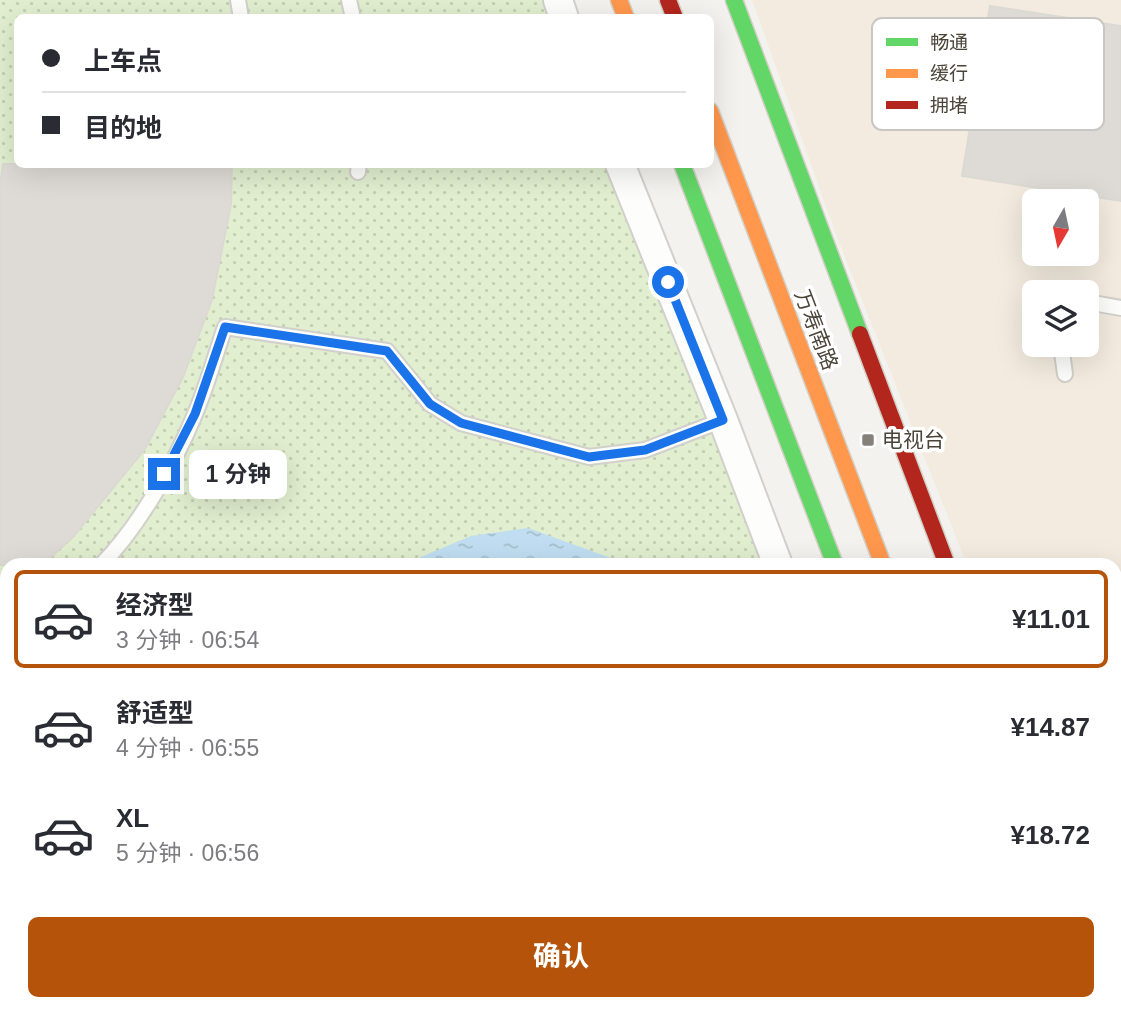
<!DOCTYPE html>
<html lang="zh">
<head>
<meta charset="utf-8">
<style>
  :root { --surface:#fff; --page:#f7f7f7; --text:#2b2b33; --muted:#7c7c81; --line:#e1e1e2; --accent:#b45309 }
  body { margin:0; font-family:Arial,"Noto Sans SC",sans-serif; background:var(--page); color:var(--text); height:100vh; display:flex; flex-direction:column; font-size:26px; white-space:nowrap }
  * { box-sizing:border-box; margin:0 }
  p { font-size:23px; color:var(--muted) }
  .icon { flex:none; width:38px; height:38px; fill:none; stroke:currentColor; stroke-width:2; stroke-linecap:round; stroke-linejoin:round }
  .map { position:relative; flex:1; overflow:hidden }
  .drawer { position:absolute; left:0px; top:558px; width:1122px; height:453px; display:flex; flex-direction:column; background:var(--surface); border-radius:21px 21px 0 0; box-shadow:0 7px 28px #0002 }
  .drawer>* { flex:none }
  .hud { position:absolute; left:14px; top:14px; width:700px; height:154px; border-radius:10px; box-shadow:0 7px 28px #0002; display:grid; align-content:center; height:154px; padding:0 28px; background:var(--surface) }
  .needle { width:46px; rotate:189deg }
  .tools { position:absolute; left:1022px; top:189px; display:grid; gap:14px }
  .tools a { display:grid; place-items:center; width:77px; height:77px; border-radius:10px; background:var(--surface); box-shadow:0 7px 28px #0002; font-size:35px }
  .end { position:absolute; width:32px; height:32px; margin:-16px; border:9px solid #1a73e8; background:#fff; box-shadow:0 0 0 4px #fff }
  .from { border-radius:50% }
  .bubble { position:absolute; height:49px; border-radius:10px; background:var(--surface); box-shadow:0 7px 28px #0002; font-size:23px; font-weight:700; line-height:49px; text-align:center }
  .hud b { display:flex; align-items:center; gap:24px; height:66px; font-size:26px }
  .hud b+b { border-top:2px solid var(--line) }
  .hud i { width:18px; height:18px; background:var(--text) }
  ul { padding:12px 0 0; list-style:none }
  li { display:flex; align-items:center; gap:21px; height:98px; margin:0 14px 10px; padding:0 14px; border:4px solid transparent; border-radius:10px }
  li div { flex:1 }
  li b { display:block; font-size:26px }
  li em { font-style:normal; font-weight:700 }
  li.current { border-color:var(--accent) }
  li>.icon { width:63px; height:63px; stroke-width:1.5 }
  .cta { display:flex; gap:14px; margin-top:auto; padding:14px 28px }
  .cta a { flex:1; height:80px; border-radius:10px; background:var(--accent); color:#fff; font-size:28px; font-weight:700; line-height:80px; text-align:center }
  .map>svg:first-child { display:block }
</style>
</head>
<body>
<div class="map">
<svg width="1121" height="1010" viewBox="0 0 1121 1010">
  <defs>
    <pattern id="park-dots" width="8" height="8" patternUnits="userSpaceOnUse" patternTransform="scale(1.75)"><rect width="8" height="8" fill="#e1eecf"/><path d="M2 2h.1M6 6h.1" fill="none" stroke="#c3cdb2" stroke-width="1.8" stroke-linecap="round"/></pattern>
    <pattern id="water-ripples" width="26" height="14" patternUnits="userSpaceOnUse" patternTransform="scale(1.75)"><rect width="26" height="14" fill="#c0ddf1"/><path d="M2 4q2-2 4 0t4 0M15 11q2-2 4 0t4 0" fill="none" stroke="#a6bfcf"/></pattern>
  </defs>
  <rect width="100%" height="100%" fill="#f4f2ee"/>
  <g fill="#f3ebdf" fill-rule="evenodd">
    <path d="M752,0H1121V692L1115,691V565H967L837,237ZM1034,201H1087V254H1034ZM1034,292H1087V345H1034Z"/>
    <polygon points="1115,864 1121,865 1121,946 1115,929"/>
  </g>
  <polygon fill="url(#park-dots)" points="0,0 545,0 552,17 18,18 18,164 610,165 715,429 763,565 7,565 7,1004 924,1004 926,1010 0,1010"/>
  <g fill="url(#water-ripples)">
    <polygon points="528,528 611,558 621,565 402,565 471,536"/>
    <polygon points="7,695 7,796 0,797 0,697"/>
    <polygon points="1115,792 1121,793 1121,865 1115,864"/>
  </g>
  <g fill="#dedbd6" stroke="#dcd9d4" stroke-width="2">
    <polygon points="990,6 1121,26 1121,201 962,176"/>
    <polygon points="3,164 232,164 231,204 212,300 183,377 145,449 73,537 42,565 0,565 0,185"/>
  </g>
  <g fill="none" stroke-linecap="round" stroke-linejoin="round">
    <defs>
      <g id="lane">
        <polyline points="238,0 241,18"/>
        <polyline points="349,0 353,18"/>
        <polyline points="358,172 359,164"/>
        <polyline points="1087,302 1121,308"/>
        <polyline points="1061,345 1065,374"/>
        <path d="M101,565C138,528 175,463 195,414C207,386 215,356 225,327L387,351L430,404L461,423L589,457L645,450L723,420"/>
        <polyline points="0,652 7,647"/>
        <polyline points="0,754 7,766"/>
        <polyline points="93,1004 93,1010"/>
      </g>
      <g id="street">
        <polyline points="558,0 564,18"/>
        <polyline points="620,164 723,420 778,565"/>
        <polyline points="1115,993 1121,1010"/>
        <polyline points="942,1004 944,1010"/>
      </g>
      <g id="fast">
        <polyline points="734,0 860,334"/>
        <polyline points="682,164 835,565"/>
        <polyline points="1115,716 1121,716"/>
      </g>
      <g id="slow">
        <polyline points="619,0 626,18"/>
        <polyline points="710,111 883,565"/>
        <polyline points="1051,1004 1053,1010"/>
      </g>
      <g id="jam">
        <polyline points="668,0 675,18"/>
        <polyline points="860,334 947,565"/>
        <polyline points="1005,1004 1007,1010"/>
      </g>
    </defs>
    <use href="#lane" stroke="#d2d0cb" stroke-width="18"/>
    <use href="#street" stroke="#d2d0cb" stroke-width="32"/>
    <use href="#fast" stroke="#d3cfc5" stroke-width="19"/>
    <use href="#slow" stroke="#d3cfc5" stroke-width="19"/>
    <use href="#jam" stroke="#d3cfc5" stroke-width="19"/>
    <use href="#lane" stroke="#fdfdfc" stroke-width="14"/>
    <use href="#street" stroke="#fdfdfc" stroke-width="28"/>
    <use href="#fast" stroke="#63d668" stroke-width="16"/>
    <use href="#slow" stroke="#ff974d" stroke-width="16"/>
    <use href="#jam" stroke="#b3261e" stroke-width="16"/>
  </g>
  <g fill="none" stroke-linecap="round" stroke-linejoin="round">
    <polyline stroke="#1a73e8" stroke-width="9" points="164,474 195,414 225,327 387,351 430,404 461,423 589,457 645,450 723,420 668,282"/>
  </g>
  <rect fill="#868178" stroke="#fff" stroke-width="2.5" x="861" y="433" width="14" height="14" rx="3.5"/>
  <g text-anchor="middle" stroke-width="7" stroke-linejoin="round" paint-order="stroke">
    <g font-size="21" fill="#4b4439" stroke="#fff">
      <text transform="translate(816 330) rotate(69)" y="7">万寿南路</text>
    </g>
    <g font-size="21" fill="#4b4439" stroke="#fff" text-anchor="start">
      <text x="882" y="447">电视台</text>
    </g>
  </g>
  <rect x="872" y="18" width="232" height="112" rx="10" fill="#fff" stroke="#c9c7c4" stroke-width="2"/>
  <rect x="886" y="38" width="32" height="8" fill="#63d668"/>
  <rect x="886" y="69" width="32" height="9" fill="#ff974d"/>
  <rect x="886" y="101" width="32" height="8" fill="#b3261e"/>
  <g font-size="19" fill="#4b4439">
    <text x="930" y="49">畅通</text>
    <text x="930" y="80">缓行</text>
    <text x="930" y="112">拥堵</text>
  </g>
</svg>
<div class="tools">
<a><svg class="needle" viewBox="-14 -14 28 28"><path d="M0-13l5 13h-10z" fill="#e53935"/><path d="M0 13l5-13h-10z" fill="#7c7c81"/></svg></a>
<a><svg class="icon" aria-label="layers" viewBox="0 0 24 24"><path d="M12 4l9 5-9 5-9-5zM3 14l9 5 9-5"/></svg></a>
</div>
<i class="end from" style="left:668px;top:282px"></i>
<i class="end" style="left:164px;top:474px"></i>
<div class="bubble" style="left:189px;top:450px;width:98px">1 分钟</div>
<div class="hud">
<b><i class="from"></i>上车点</b>
<b><i></i>目的地</b>
</div>
<section class="drawer">
<ul>
<li class="current"><svg class="icon" aria-label="car" viewBox="0 0 24 24"><path d="M5 17H2v-5l4-1 3-4h7l3 4 3 1v5h-3M9 17h6M6 11h13"/><circle cx="7" cy="17" r="2"/><circle cx="17" cy="17" r="2"/></svg><div><b>经济型</b><p>3 分钟 · 06:54</p></div><em>¥11.01</em></li>
<li><svg class="icon" aria-label="car" viewBox="0 0 24 24"><path d="M5 17H2v-5l4-1 3-4h7l3 4 3 1v5h-3M9 17h6M6 11h13"/><circle cx="7" cy="17" r="2"/><circle cx="17" cy="17" r="2"/></svg><div><b>舒适型</b><p>4 分钟 · 06:55</p></div><em>¥14.87</em></li>
<li><svg class="icon" aria-label="car" viewBox="0 0 24 24"><path d="M5 17H2v-5l4-1 3-4h7l3 4 3 1v5h-3M9 17h6M6 11h13"/><circle cx="7" cy="17" r="2"/><circle cx="17" cy="17" r="2"/></svg><div><b>XL</b><p>5 分钟 · 06:56</p></div><em>¥18.72</em></li>
</ul>
<div class="cta"><a>确认</a></div>
</section>
</div>
</body>
</html>
